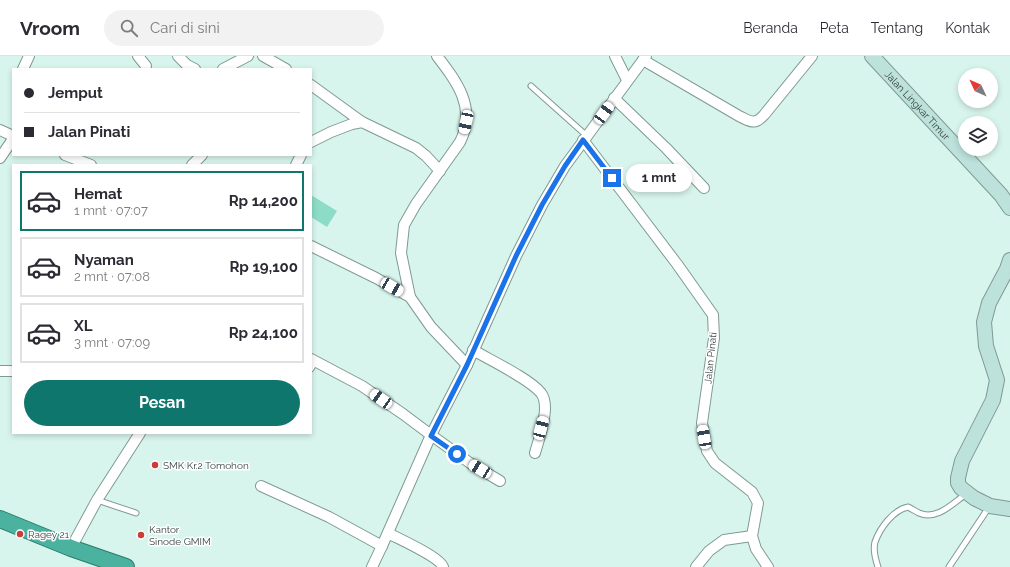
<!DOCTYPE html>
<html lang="id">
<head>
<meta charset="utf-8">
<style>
  :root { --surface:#fff; --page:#f2f2f3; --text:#2b2b33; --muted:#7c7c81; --line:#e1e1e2; --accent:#0f766e }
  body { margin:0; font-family:Raleway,sans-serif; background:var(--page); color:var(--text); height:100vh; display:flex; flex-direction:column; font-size:15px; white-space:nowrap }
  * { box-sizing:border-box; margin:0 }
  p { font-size:13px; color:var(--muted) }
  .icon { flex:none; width:22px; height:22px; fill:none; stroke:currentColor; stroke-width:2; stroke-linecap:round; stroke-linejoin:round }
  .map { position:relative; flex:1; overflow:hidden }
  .sheet { position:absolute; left:12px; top:108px; width:300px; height:270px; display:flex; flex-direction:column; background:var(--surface); border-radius:0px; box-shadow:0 2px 6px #0003 }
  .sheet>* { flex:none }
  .guide { position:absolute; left:12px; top:12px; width:300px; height:88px; border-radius:0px; box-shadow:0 2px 6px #0003; display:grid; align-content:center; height:88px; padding:0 12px; background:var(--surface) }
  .needle { width:26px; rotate:314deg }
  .buttons { position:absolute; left:958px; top:12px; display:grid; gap:8px }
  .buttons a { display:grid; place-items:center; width:40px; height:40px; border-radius:50%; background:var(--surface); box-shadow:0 2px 6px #0003; font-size:20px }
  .end { position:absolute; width:18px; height:18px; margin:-9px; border:5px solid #1a73e8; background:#fff; box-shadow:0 0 0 2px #fff }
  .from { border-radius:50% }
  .bubble { position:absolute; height:28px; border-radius:14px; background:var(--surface); box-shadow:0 2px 6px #0003; font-size:13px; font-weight:700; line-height:28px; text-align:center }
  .car { position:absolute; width:12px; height:24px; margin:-12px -6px; border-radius:5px; box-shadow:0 0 3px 1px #0007; background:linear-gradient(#fff 24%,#345 0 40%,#fff 0 76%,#345 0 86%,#fff 0) }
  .guide b { display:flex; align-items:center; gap:14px; height:38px; font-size:15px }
  .guide b+b { border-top:1px solid var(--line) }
  .guide i { width:10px; height:10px; background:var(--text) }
  ul { padding:7px 0 0; list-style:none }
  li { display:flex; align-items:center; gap:12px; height:60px; margin:0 8px 6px; padding:0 4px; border:2px solid var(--line); border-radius:0px }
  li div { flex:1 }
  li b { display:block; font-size:15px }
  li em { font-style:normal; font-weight:700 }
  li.current { border-color:var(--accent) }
  li>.icon { width:36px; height:36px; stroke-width:1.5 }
  .action { display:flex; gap:8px; margin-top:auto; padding:8px 12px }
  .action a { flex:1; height:46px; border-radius:24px; background:var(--accent); color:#fff; font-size:16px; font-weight:700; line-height:46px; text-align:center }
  header { display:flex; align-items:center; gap:24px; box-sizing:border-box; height:56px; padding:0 20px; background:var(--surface); border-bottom:1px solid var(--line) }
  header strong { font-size:19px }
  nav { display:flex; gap:22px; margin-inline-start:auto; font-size:14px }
  .search { width:280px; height:36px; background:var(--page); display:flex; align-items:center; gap:10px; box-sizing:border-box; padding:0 14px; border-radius:22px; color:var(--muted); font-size:15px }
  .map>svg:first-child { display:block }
</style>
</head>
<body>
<header>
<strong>Vroom</strong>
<div class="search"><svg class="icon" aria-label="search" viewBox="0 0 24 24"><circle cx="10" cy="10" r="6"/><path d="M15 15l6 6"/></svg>Cari di sini</div>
<nav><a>Beranda</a><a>Peta</a><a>Tentang</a><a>Kontak</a></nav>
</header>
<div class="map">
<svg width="1010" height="511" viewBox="0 0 1010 511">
  <rect width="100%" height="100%" fill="#d8f5ed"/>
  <polygon fill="#8ddcc8" points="311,139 337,155 327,171 311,161"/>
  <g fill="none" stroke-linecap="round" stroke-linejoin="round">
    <defs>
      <g id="service">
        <polyline points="531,30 587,80"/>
        <polyline points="311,313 316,305"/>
        <polyline points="97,444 136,457"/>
        <path d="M878,511C876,505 873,493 875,486C880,472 893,454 908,451C912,453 915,455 919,457C937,465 953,447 966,438"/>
        <polyline points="949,511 989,451"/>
      </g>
      <g id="minor">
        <polyline points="138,0 146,10"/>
        <polyline points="178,0 187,9 195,13"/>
        <polyline points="263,0 286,13"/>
        <polyline points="615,0 627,24"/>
        <path d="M643,4L739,60C750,65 754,70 764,59L812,0"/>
        <polyline points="23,13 29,0"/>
        <polyline points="223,13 248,0"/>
        <polyline points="311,29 362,66"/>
        <polyline points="614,42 666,92 704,132"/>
        <polyline points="0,74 13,80"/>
        <polyline points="583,84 677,208 713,259 714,282 702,367 707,395 715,407 752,436 758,447 752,480 756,493 768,511"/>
        <polyline points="311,86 331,76 352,68 362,66 416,92 426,100 440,115"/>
        <polyline points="65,99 91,109"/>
        <polyline points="0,102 13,83"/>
        <polyline points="192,109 202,99"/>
        <polyline points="296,109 301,99"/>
        <polyline points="311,190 376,222 410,241 431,271 467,309 431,379 382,490 372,511"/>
        <path d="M410,241L401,197L404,169L416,148L460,86C477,52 457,26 437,0"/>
        <path d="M473,294C490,304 530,323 541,337C544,341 545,347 545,352C545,366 539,383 535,397"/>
        <polyline points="311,303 362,330 403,358 431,379 470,407 500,425"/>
        <polyline points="467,309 516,200 542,149 565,110 646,0"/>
        <polyline points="0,315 13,315"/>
        <polyline points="261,430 329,461 382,490"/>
        <path d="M388,477C399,483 440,501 443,511"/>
        <polyline points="71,492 97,444 140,377"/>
        <polyline points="696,511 709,495 724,484 752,480"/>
      </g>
      <g id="secondary">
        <path id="s1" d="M872,0L1001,139L1010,152"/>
        <polyline points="1010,204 1007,213 989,247 984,266 986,290 997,324 993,344 962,405 958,422 958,427 961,432 974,442 990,450 1010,453"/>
      </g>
      <polyline id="trunk" points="0,463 71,492 126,511"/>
    </defs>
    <use href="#service" stroke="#7f9a93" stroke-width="7"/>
    <use href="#minor" stroke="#7f9a93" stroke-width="12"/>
    <use href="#secondary" stroke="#7f9a93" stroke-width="16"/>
    <use href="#trunk" stroke="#267d6d" stroke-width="18"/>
    <use href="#service" stroke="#fff" stroke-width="5"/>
    <use href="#minor" stroke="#fff" stroke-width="10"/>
    <use href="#secondary" stroke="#bce2db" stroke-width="14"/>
    <use href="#trunk" stroke="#4bb2a0" stroke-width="16"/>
  </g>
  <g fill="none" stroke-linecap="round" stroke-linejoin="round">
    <polyline stroke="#1a73e8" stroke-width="5" points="457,398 431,380 467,309 516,200 542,149 565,110 583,84 612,122"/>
  </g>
  <g fill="#cb3d38" stroke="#fff" stroke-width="1.5">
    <circle cx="155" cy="409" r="4"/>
    <circle cx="20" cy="478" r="4"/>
    <circle cx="141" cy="479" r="4"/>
  </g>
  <g text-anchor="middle" stroke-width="3" stroke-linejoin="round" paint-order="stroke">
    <g font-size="10" fill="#343f3c" stroke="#fff">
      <text dy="4" stroke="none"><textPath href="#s1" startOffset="67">Jalan Lingkar Timur</textPath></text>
      <text transform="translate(710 302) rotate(-84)" y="4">Jalan Pinati</text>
    </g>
    <g font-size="10" fill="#343f3c" stroke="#fff" text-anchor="start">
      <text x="163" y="413">SMK Kr.2 Tomohon</text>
      <text x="149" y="477">Kantor<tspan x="149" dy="12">Sinode GMIM</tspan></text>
      <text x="28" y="482">Ragey 21</text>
    </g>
  </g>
</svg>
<div class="buttons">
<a><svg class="needle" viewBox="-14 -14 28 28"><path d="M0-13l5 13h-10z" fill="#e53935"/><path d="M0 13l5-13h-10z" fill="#7c7c81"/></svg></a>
<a><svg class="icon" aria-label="layers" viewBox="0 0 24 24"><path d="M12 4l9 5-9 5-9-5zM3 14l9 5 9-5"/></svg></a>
</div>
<i class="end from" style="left:457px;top:398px"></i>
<i class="end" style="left:612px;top:122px"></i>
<div class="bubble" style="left:626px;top:108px;width:66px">1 mnt</div>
<i class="car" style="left:604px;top:57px;rotate:36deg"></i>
<i class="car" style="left:466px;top:66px;rotate:192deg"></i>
<i class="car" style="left:392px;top:231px;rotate:120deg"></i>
<i class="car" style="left:381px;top:343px;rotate:304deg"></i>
<i class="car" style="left:541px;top:372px;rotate:15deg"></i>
<i class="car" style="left:704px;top:381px;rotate:350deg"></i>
<i class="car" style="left:480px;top:413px;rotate:301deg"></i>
<div class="guide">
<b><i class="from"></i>Jemput</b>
<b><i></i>Jalan Pinati</b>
</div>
<section class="sheet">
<ul>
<li class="current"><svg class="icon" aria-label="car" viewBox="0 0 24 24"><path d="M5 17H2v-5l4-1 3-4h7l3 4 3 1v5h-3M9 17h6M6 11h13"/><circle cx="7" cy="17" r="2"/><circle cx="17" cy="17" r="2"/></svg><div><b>Hemat</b><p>1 mnt · 07:07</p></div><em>Rp 14,200</em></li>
<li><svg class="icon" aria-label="car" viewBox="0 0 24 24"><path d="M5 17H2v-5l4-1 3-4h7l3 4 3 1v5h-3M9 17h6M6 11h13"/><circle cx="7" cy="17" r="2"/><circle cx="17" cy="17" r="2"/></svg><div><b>Nyaman</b><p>2 mnt · 07:08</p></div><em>Rp 19,100</em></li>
<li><svg class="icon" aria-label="car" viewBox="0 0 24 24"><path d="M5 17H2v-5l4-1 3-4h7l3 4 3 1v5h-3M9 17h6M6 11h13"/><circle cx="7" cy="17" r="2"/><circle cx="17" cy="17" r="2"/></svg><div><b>XL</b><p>3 mnt · 07:09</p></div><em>Rp 24,100</em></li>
</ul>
<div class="action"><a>Pesan</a></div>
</section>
</div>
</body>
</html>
